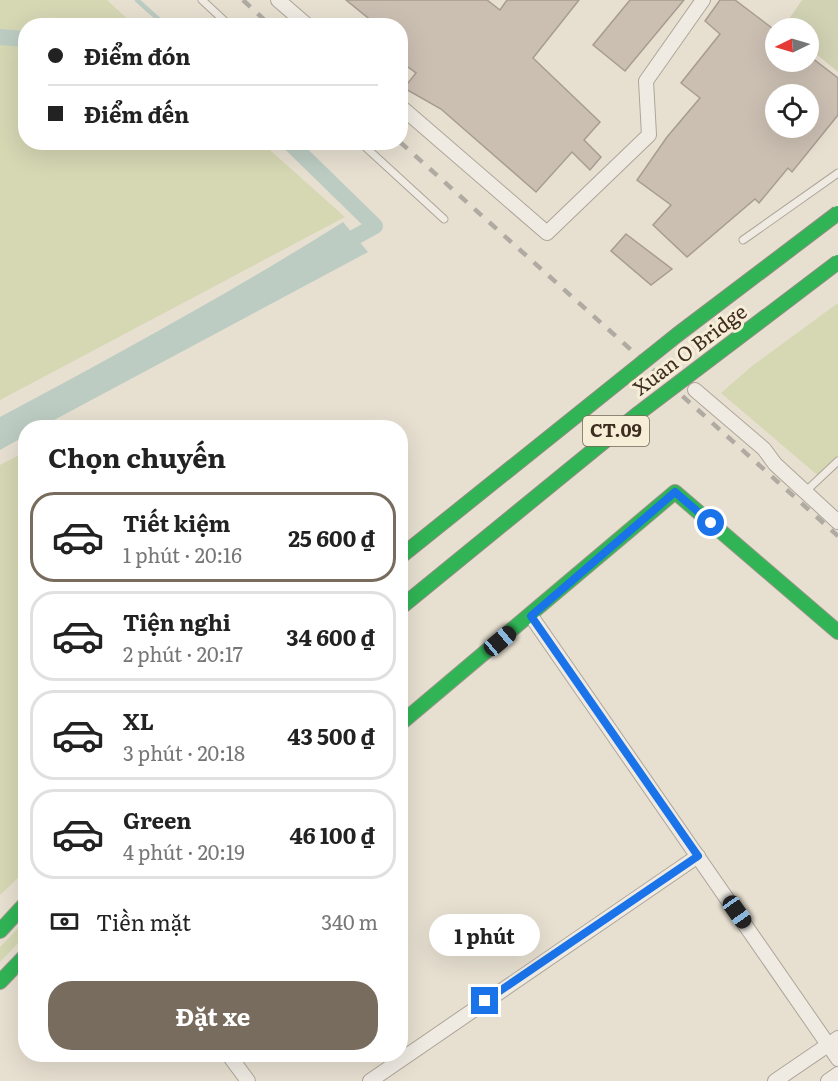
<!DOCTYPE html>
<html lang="vi">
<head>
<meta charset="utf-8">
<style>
  :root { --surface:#fff; --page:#f2f2f2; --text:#222; --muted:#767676; --line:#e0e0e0; --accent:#786c5e }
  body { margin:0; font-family:Literata,serif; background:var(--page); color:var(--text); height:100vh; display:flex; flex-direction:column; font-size:22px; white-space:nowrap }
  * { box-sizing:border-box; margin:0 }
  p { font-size:20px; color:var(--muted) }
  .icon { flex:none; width:33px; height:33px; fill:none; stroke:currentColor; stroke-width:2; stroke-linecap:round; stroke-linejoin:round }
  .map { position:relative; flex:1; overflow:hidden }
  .details { position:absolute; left:18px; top:420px; width:390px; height:642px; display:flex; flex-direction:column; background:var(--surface); border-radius:24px; box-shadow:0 6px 24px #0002 }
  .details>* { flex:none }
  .banner { position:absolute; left:18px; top:18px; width:390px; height:132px; border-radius:24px; box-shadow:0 6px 24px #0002; display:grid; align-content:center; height:132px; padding:0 30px; background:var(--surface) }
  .needle { width:39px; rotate:265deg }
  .tools { position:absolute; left:765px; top:18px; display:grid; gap:12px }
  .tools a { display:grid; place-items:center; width:54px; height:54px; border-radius:50%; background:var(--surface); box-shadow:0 6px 24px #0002; font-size:30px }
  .end { position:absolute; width:27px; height:27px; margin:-14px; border:8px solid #1a73e8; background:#fff; box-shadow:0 0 0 3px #fff }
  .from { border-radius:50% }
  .bubble { position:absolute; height:42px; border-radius:21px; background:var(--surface); box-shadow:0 6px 24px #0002; font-size:20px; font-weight:700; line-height:42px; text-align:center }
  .car { position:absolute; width:18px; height:36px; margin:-18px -9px; border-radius:8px; box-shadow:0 0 4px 2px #0007; background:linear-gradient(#222 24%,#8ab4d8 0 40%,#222 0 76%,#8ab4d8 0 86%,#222 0) }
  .banner b { display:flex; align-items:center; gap:21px; height:57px; font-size:22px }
  .banner b+b { border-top:2px solid var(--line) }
  .banner i { width:15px; height:15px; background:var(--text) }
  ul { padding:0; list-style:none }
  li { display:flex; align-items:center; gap:18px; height:90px; margin:0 12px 9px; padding:0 18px; border:3px solid var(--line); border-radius:24px }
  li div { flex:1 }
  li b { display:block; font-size:22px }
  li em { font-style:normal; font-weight:700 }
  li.on { border-color:var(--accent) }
  li>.icon { width:54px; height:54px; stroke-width:1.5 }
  h2 { padding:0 30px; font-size:27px; line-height:72px }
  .pay { display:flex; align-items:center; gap:15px; height:66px; padding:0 30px; font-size:22px }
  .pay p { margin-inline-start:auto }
  .primary-button { display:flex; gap:12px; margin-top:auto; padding:12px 30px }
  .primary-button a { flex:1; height:69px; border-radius:24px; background:var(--accent); color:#fff; font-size:24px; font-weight:700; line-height:69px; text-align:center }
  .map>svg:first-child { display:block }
</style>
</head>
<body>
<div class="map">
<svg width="838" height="1081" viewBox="0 0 838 1081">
  <rect width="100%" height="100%" fill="#e7e0d1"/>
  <g fill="#d6d7b3">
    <polygon points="0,0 107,0 134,25 26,26 26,142 262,143 345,217 0,400"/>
    <polygon points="838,303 838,463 822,479 721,393 752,366"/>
    <path d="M25,452L26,639L18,640L20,652L26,658L25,705L21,708L25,720L23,742L26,763C13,781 25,794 26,813C26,833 26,852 25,871L0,895V465Z"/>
    <polygon points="25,921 25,936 0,962 0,947"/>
  </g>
  <polygon fill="#d1d1b3" points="802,0 838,0 838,72 809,48 808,28 783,28"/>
  <path fill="#bcccc2" d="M343,222L368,252L41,427L26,428L25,436L0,450V417C116,355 232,292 343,222Z"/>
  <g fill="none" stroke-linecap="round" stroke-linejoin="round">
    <polyline stroke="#bcccc2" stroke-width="4.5" points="137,0 166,26"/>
    <g stroke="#bcccc2" stroke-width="16">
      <polyline points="0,37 26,39"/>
      <polyline points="289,142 375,226 337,247"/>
    </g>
  </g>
  <g fill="#cbbfb2" stroke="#a89c90" stroke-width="1.5" fill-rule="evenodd">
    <polygon points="346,0 487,0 500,10 507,0 579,0 533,58 600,122 584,140 601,157 590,170 572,152 536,192 441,109 404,88 416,73 400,61 400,26 378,26"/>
    <polygon points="630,0 684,0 625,71 593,45"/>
    <path d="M720,0H735L776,31V62H808V55L838,78V115L792,172L788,168L759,203L755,199L687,257L653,225L671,205L637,180L667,137L700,98L681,83L720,34L705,21ZM776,94H808V128H776Z"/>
    <polygon points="626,234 672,269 651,285 611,251"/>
  </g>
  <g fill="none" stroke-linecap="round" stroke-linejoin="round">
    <defs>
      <g id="lane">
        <polyline points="202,0 230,26"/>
        <polyline points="360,142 444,219"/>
        <polyline points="743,240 838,173"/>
        <polyline points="805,492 838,461"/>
      </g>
      <g id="street">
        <polyline points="278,0 308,26"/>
        <polyline points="400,106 547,233 649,135 646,81 703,0"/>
        <polyline points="695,390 764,449 775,464 838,522"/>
        <polyline points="531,616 838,1059"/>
        <polyline points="228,1054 248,1081"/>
        <polyline points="370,1081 698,856"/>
        <polyline points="775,1081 838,1038"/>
        <polyline points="828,1081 838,1074"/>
      </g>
      <g id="fast">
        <polyline points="400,724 675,492 838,632"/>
        <polyline points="0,931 26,903"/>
        <polyline points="0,982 26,955"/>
      </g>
    </defs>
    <use href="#lane" stroke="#ada599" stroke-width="9"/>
    <use href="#street" stroke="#ada599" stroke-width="16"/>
    <use href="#fast" stroke="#9c958a" stroke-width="16"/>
    <use href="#lane" stroke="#efebe3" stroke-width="7"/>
    <use href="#street" stroke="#efebe3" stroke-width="14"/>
    <use href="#fast" stroke="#30b455" stroke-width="14"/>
    <g stroke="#afaaa2" stroke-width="4.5" stroke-dasharray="10 10" stroke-linecap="butt">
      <polyline points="243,0 271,26"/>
      <polyline points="400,142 838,536"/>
    </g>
    <defs>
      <g id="fast-bridge">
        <polyline points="400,557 677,335 838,213"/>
        <polyline points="400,608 639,413 838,262"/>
      </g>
    </defs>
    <use href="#fast-bridge" stroke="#928b80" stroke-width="16" stroke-linecap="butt"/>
    <use href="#fast-bridge" stroke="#30b455" stroke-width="14"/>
  </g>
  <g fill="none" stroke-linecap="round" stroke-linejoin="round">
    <polyline stroke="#1a73e8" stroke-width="8" points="485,1001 698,856 531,616 675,492 711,523"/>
  </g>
  <g text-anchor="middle" stroke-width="6" stroke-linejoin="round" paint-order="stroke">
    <rect fill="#f7eed8" stroke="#756857" stroke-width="1.5" x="583" y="416" width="66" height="30" rx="4.5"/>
    <g font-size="18" font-weight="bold" fill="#3d2e20">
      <text x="616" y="437">CT.09</text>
    </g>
    <g font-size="20" fill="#3d2e20" stroke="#f7eed8">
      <text transform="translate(690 350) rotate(-37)" y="7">Xuan O Bridge</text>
    </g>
  </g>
</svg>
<div class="tools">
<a><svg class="needle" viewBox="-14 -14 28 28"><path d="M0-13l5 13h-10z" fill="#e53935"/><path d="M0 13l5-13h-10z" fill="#767676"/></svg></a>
<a><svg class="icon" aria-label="locate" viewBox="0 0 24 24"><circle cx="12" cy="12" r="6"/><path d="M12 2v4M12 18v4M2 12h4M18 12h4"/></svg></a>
</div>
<i class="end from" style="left:711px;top:523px"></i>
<i class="end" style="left:485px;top:1001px"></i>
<div class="bubble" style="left:429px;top:914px;width:111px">1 phút</div>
<i class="car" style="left:500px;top:641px;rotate:50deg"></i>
<i class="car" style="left:737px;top:912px;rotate:145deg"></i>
<div class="banner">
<b><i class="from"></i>Điểm đón</b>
<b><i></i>Điểm đến</b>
</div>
<section class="details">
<h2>Chọn chuyến</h2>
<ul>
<li class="on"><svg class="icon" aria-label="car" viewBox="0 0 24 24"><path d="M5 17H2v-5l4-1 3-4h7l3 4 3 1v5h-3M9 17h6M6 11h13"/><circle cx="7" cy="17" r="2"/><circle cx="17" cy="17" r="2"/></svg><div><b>Tiết kiệm</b><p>1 phút · 20:16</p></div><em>25 600 ₫</em></li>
<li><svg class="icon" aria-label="car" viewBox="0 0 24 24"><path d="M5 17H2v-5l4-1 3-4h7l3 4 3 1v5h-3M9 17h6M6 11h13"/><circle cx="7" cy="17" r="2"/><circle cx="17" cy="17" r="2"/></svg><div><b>Tiện nghi</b><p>2 phút · 20:17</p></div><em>34 600 ₫</em></li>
<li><svg class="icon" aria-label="car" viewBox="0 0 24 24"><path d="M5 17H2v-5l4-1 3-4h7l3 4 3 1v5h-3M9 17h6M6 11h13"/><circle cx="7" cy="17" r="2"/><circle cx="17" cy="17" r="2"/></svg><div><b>XL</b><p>3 phút · 20:18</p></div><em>43 500 ₫</em></li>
<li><svg class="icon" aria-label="car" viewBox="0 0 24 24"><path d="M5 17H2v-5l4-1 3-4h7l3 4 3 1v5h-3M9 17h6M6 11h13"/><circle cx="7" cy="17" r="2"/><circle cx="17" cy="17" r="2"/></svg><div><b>Green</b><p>4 phút · 20:19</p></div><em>46 100 ₫</em></li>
</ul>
<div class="pay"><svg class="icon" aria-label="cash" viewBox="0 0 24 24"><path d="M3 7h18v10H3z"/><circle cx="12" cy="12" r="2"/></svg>Tiền mặt<p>340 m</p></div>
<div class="primary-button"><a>Đặt xe</a></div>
</section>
</div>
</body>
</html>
